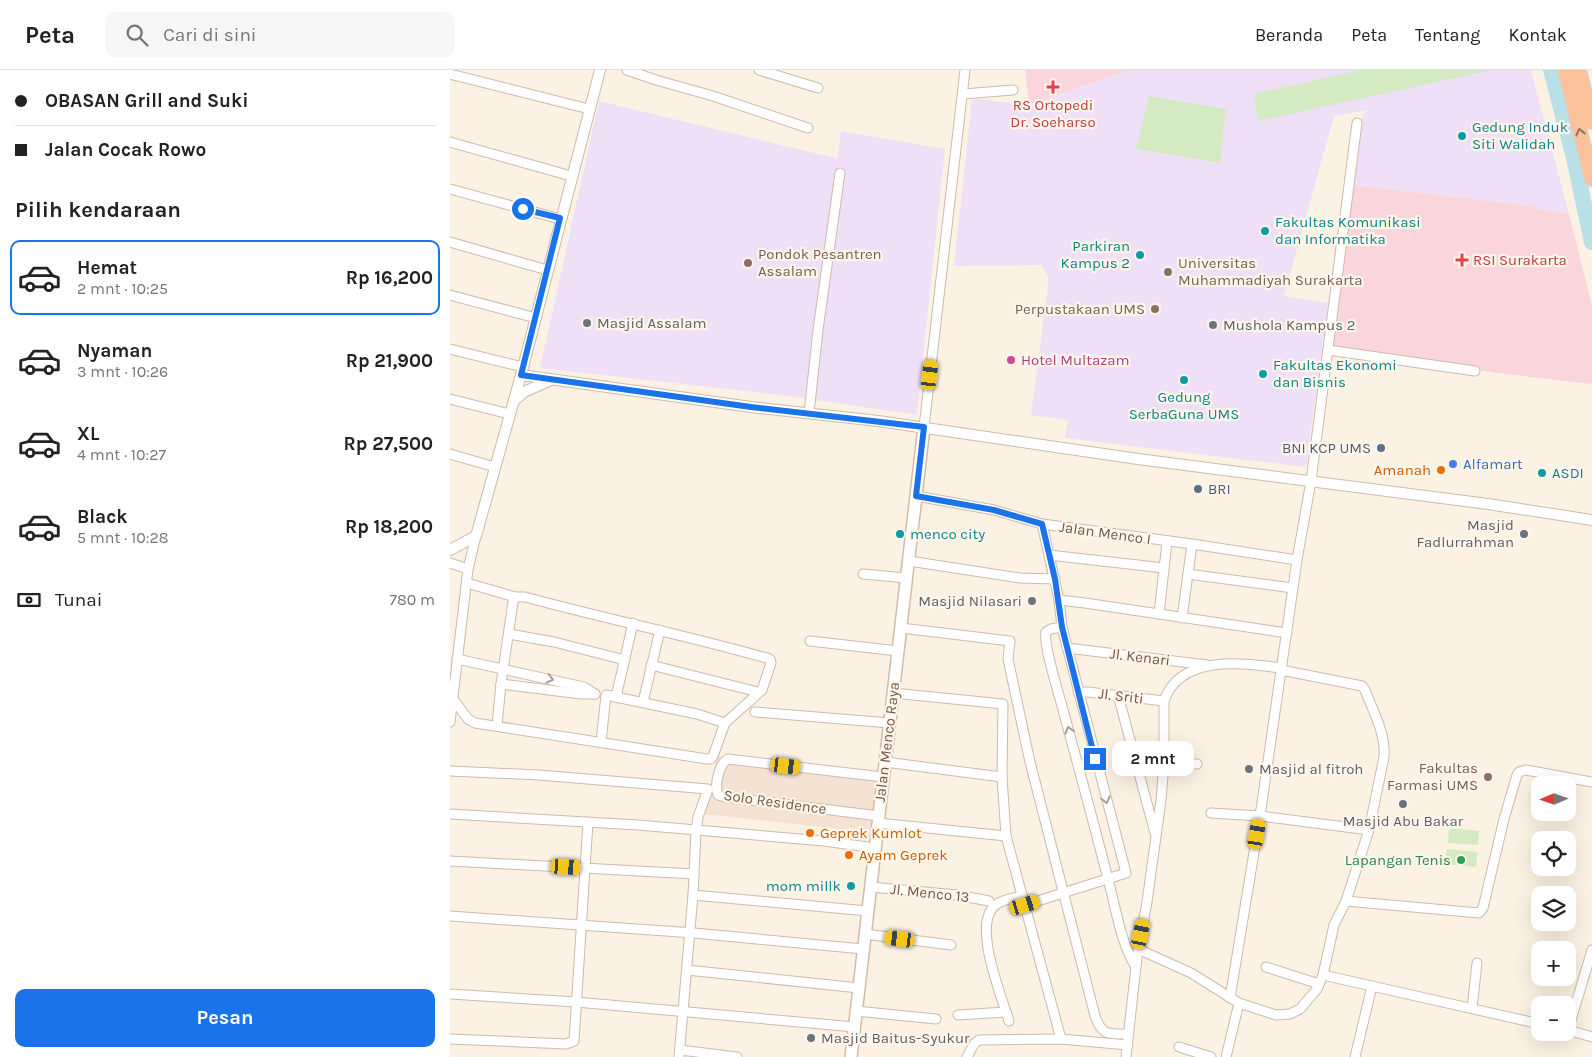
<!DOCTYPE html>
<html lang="id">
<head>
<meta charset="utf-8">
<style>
  :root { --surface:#fff; --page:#f6f6f6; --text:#222; --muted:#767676; --line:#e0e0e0; --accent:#1a73e8 }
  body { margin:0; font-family:Karla,sans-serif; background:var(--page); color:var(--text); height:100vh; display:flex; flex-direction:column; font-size:19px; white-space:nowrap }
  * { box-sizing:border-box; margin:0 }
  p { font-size:16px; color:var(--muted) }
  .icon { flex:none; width:28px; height:28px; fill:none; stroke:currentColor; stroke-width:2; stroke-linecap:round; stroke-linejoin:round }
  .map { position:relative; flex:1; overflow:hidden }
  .details { display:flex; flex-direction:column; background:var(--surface); width:450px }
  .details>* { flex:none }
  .hud { display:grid; align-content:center; height:110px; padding:0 15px; background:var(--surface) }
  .needle { width:32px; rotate:268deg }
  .buttons { position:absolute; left:1081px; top:706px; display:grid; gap:10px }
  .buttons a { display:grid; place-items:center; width:45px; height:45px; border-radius:10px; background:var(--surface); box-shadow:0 5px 20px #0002; font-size:25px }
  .end { position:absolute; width:22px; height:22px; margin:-11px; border:6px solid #1a73e8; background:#fff; box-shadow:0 0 0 2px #fff }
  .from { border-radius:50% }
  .bubble { position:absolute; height:35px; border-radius:10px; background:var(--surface); box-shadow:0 5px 20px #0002; font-size:16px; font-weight:700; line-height:35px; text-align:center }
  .car { position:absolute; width:15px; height:30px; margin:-15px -8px; border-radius:6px; box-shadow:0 0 4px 1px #0007; background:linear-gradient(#f5c518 24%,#345 0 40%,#f5c518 0 76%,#345 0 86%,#f5c518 0) }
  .hud b { display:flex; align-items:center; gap:18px; height:48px; font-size:19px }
  .hud b+b { border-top:1px solid var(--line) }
  .hud i { width:12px; height:12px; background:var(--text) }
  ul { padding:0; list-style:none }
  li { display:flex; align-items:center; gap:15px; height:75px; margin:0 10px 8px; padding:0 5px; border:2px solid transparent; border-radius:10px }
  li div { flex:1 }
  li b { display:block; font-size:19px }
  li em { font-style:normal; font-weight:700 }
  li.active { border-color:var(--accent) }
  li>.icon { width:45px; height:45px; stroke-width:1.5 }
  h2 { padding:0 15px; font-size:22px; line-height:60px }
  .pay { display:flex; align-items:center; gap:12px; height:55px; padding:0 15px; font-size:19px }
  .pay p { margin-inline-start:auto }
  .action { display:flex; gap:10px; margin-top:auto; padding:10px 15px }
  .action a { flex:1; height:58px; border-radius:10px; background:var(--accent); color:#fff; font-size:20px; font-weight:700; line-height:58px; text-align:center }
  header { display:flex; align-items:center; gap:30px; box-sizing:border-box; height:70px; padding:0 25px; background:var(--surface); border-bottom:1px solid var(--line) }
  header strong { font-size:24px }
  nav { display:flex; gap:28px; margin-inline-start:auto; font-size:18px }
  .search { width:350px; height:45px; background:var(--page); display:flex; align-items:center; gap:12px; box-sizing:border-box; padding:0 18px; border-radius:10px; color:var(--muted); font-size:19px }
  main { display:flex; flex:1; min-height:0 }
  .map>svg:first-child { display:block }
</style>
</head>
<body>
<header>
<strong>Peta</strong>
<div class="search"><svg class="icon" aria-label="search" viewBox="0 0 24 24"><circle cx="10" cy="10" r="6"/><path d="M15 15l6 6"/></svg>Cari di sini</div>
<nav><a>Beranda</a><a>Peta</a><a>Tentang</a><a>Kontak</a></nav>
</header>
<main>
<section class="details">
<div class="hud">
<b><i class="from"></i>OBASAN Grill and Suki</b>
<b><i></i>Jalan Cocak Rowo</b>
</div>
<h2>Pilih kendaraan</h2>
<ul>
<li class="active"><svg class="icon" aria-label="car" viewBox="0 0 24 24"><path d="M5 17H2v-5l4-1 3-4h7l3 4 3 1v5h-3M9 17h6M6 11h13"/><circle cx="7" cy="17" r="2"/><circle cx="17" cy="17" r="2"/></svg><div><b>Hemat</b><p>2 mnt · 10:25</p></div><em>Rp 16,200</em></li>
<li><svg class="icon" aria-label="car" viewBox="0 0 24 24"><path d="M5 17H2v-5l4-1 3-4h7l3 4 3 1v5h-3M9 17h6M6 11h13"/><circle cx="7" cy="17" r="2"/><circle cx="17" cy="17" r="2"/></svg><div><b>Nyaman</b><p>3 mnt · 10:26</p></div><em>Rp 21,900</em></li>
<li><svg class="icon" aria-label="car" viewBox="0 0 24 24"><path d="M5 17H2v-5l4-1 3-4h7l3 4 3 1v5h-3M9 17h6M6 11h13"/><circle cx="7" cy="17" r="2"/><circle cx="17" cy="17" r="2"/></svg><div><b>XL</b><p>4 mnt · 10:27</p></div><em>Rp 27,500</em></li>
<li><svg class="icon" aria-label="car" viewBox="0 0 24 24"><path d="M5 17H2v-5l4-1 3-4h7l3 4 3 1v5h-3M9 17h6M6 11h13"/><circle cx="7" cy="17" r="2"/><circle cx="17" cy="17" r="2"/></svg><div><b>Black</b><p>5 mnt · 10:28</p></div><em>Rp 18,200</em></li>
</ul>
<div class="pay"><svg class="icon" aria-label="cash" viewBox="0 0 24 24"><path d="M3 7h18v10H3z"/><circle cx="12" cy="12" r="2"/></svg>Tunai<p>780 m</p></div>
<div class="action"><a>Pesan</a></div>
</section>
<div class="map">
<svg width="1142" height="987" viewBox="0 0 1142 987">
  <rect width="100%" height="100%" fill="#fcf2e3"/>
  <polygon fill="#f4e3d2" points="267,686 432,705 425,763 254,744"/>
  <g fill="#efe0f8">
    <polygon points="679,0 1081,0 1119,144 1096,141 1080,136 903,115 909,53 916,40 884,46 834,226 878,233 856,397 615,368 618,350 581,345 599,208 591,195 504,196 522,28 579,35"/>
    <polygon points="149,31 385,88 388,87 391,61 495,79 467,345 339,326 90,298"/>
  </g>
  <g fill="#fad6dc">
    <polygon points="575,0 679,0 579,35"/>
    <polygon points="903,115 1080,136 1096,141 1119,144 1142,235 1142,314 1047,303 881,277"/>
  </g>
  <g fill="#d3eac2">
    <polygon points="910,0 1042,0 808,51 804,24"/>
    <polygon points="699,26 776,39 770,93 686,79"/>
    <polygon points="999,758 1029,761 1028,775 998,773"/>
    <polygon points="997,779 1028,782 1026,797 995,794"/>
  </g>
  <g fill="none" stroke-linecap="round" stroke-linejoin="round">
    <polyline stroke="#b8e0e6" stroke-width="16" points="1101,0 1124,88 1142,172"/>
    <defs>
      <g id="minor">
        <polyline points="177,0 206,10 263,26 358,58"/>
        <polyline points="309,0 368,18"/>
        <polyline points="0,4 139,39"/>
        <polyline points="513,24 563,20"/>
        <polyline points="0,72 121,106"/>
        <polyline points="0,119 110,149"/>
        <polyline points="0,172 97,200"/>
        <polyline points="0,225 86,248"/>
        <polyline points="0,279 73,297"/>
        <polyline points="878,280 1025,301"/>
        <polyline points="0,329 59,344"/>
        <polyline points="359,343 368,260 390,103"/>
        <polyline points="474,357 515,0"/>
        <polyline points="0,384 45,397"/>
        <polyline points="466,426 544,440 592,454 742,474 847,490"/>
        <polyline points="592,454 609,530 635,533 837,563"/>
        <polyline points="599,485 714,498"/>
        <polyline points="459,491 570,508 605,509"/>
        <polyline points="0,493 18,499"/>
        <polyline points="413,504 456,508"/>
        <polyline points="738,504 843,518"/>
        <polyline points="17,513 65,527"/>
        <polyline points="609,530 612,557"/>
        <polyline points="709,544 717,472"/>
        <polyline points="732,548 742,474"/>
        <path d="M451,558L560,571L558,589L580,692L645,946C652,966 659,964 679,964"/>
        <polyline points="59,564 104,572 175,590"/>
        <polyline points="360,571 448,581"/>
        <polyline points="617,578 757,595"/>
        <polyline points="7,589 111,612 134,617 145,624"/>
        <polyline points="201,595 308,622"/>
        <polyline points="51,614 131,624 145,624"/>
        <polyline points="628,622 638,622 714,631"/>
        <polyline points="443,623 553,634 552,707 556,766 611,969"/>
        <polyline points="668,625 705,763"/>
        <polyline points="166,627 183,553"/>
        <polyline points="3,629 18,649 25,653 257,689 261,689 263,686 275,653 247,644 156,625 151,672"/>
        <polyline points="193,632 210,560"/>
        <polyline points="305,642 440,653"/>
        <polyline points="0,652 18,499 26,466"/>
        <path d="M47,655L51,614L63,532L65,527H75C156,549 239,566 320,589L321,593L312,620L275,653"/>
        <polyline points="435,692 552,707"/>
        <polyline points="714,694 747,694"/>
        <polyline points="0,701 89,705 258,719 248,747 246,761 243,825 229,987"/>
        <polyline points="761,743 810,746 919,760"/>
        <polyline points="0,744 188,755 374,771 425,778"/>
        <path d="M429,746L275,727L268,725C264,715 269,694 278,689L433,707"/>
        <polyline points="428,753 556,766"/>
        <polyline points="0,791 244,804"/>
        <polyline points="421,817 507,825 539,831"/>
        <polyline points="243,825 418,841"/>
        <polyline points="896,831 1029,843 1033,838 1054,749 1067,705 1069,702 1076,700 1142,712"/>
        <path d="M575,835L676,803L612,557L601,559L596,562C593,574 608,621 612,636C628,695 644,754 659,813C666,839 671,874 686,897"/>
        <polyline points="0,846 244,863 413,879"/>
        <polyline points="415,864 501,875"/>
        <path d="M688,879L741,903L789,933L826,945L840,944L850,939L867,919L873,905L884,855L896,831L919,760L934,687C936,664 923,641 915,620L912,616L831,600"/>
        <polyline points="816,897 869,914"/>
        <polyline points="237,900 409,918"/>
        <polyline points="873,905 1090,954"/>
        <polyline points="0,924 126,932 405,957"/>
        <polyline points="780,928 810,746 847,490 861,411 907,53"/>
        <polyline points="1022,938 1027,893"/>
        <polyline points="406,941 486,949"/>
        <polyline points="508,945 556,942"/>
        <path d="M559,951C552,927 520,851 547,834C553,829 565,828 572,826"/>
        <polyline points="1118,960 1142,880"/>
        <polyline points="1118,960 1142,967"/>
        <polyline points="0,969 116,974 124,971 138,752"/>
        <polyline points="729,977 761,987"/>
        <polyline points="230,980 287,987"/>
        <polyline points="517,987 524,974 529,970 611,969 678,975"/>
        <path d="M676,987L687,887L697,832L711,730L714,694V631C730,584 793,593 831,598"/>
        <polyline points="776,987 789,933"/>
        <polyline points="905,987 922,916"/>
      </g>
      <g id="tertiary">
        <polyline points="150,0 71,305 301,337 428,351 688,389 1038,434 1142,450"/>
        <polyline points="64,331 74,322 101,310"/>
        <polyline points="0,480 26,466 71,305"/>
      </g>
      <polyline id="secondary" points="401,987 474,357"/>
      <g id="trunk">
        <polyline points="1115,0 1142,109"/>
        <polyline points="1129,0 1142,52"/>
      </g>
    </defs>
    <use href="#minor" stroke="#ceb9aa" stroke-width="11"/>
    <use href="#tertiary" stroke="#ceb9aa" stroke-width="12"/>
    <use href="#secondary" stroke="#d3bbaa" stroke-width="14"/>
    <use href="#trunk" stroke="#d8d0cc" stroke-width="16"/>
    <use href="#minor" stroke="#fff" stroke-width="9"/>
    <use href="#tertiary" stroke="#fff" stroke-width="10"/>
    <use href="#secondary" stroke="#fff" stroke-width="11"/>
    <use href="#trunk" stroke="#f9c29b" stroke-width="14"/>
  </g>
  <defs><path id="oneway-chevron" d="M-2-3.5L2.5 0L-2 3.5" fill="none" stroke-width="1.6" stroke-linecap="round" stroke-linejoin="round" transform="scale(1.25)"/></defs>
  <use stroke="#95725e" href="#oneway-chevron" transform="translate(1130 62) rotate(-104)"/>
  <g stroke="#ac9b92">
    <use href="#oneway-chevron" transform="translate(100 609) rotate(14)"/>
    <use href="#oneway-chevron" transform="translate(619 660) rotate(-105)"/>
    <use href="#oneway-chevron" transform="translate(656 730) rotate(75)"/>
  </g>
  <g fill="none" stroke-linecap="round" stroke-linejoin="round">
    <polyline stroke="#1a73e8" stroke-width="6" points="73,139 110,148 71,305 301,337 474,357 466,426 544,440 592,454 605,509 612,557 645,689"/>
  </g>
  <g fill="#e0444e" stroke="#fff6e9" stroke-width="2">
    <path d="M600.5 9.5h5v5h5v5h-5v5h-5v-5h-5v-5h5z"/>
    <path d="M1009.5 182.5h5v5h5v5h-5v5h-5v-5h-5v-5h5z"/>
  </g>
  <g fill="#0f9aa8" stroke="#fff6e9" stroke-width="2">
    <circle cx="1012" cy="66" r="5"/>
    <circle cx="815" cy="161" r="5"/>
    <circle cx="690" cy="185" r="5"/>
    <circle cx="813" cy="304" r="5"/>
    <circle cx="734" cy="310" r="5"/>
    <circle cx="1092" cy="403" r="5"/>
    <circle cx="450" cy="464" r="5"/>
    <circle cx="401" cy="816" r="5"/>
  </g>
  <g fill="#8d6e63" stroke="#fff6e9" stroke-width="2">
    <circle cx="298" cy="193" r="5"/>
    <circle cx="718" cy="202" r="5"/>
    <circle cx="705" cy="239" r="5"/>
    <circle cx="1038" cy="707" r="5"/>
  </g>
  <g fill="#6b7280" stroke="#fff6e9" stroke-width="2">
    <circle cx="137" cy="253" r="5"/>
    <circle cx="763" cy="255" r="5"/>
    <circle cx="1074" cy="464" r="5"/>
    <circle cx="582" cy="531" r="5"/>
    <circle cx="799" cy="699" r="5"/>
    <circle cx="953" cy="734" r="5"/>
    <circle cx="361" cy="968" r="5"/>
  </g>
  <circle fill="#d1479c" stroke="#fff6e9" stroke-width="2" cx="561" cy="290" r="5"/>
  <g fill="#5c6f8a" stroke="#fff6e9" stroke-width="2">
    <circle cx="931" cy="378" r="5"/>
    <circle cx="748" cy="419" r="5"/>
  </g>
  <circle fill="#3f7fe0" stroke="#fff6e9" stroke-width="2" cx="1003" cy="394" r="5"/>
  <g fill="#e8710a" stroke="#fff6e9" stroke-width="2">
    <circle cx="991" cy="400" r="5"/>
    <circle cx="360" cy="763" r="5"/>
    <circle cx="399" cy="785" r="5"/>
  </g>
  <circle fill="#2e9e5b" stroke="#fff6e9" stroke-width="2" cx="1011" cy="790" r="5"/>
  <g text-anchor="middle" stroke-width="4.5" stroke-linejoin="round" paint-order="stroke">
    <g font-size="15" fill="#be3a42" stroke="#fff6e9">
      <text x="603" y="40">RS Ortopedi<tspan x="603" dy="17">Dr. Soeharso</tspan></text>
      <text x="1023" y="195" text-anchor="start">RSI Surakarta</text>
    </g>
    <g font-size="15" fill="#0d838f" stroke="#fff6e9" text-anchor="start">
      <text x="1022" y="62">Gedung Induk<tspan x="1022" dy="17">Siti Walidah</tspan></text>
      <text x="825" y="157">Fakultas Komunikasi<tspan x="825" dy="17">dan Informatika</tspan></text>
      <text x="680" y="181" text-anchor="end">Parkiran<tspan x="680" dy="17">Kampus 2</tspan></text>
      <text x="823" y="300">Fakultas Ekonomi<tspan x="823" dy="17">dan Bisnis</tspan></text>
      <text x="734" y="332" text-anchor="middle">Gedung<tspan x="734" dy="17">SerbaGuna UMS</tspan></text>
      <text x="1102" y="408">ASDI</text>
      <text x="460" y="469">menco city</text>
      <text x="391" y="821" text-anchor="end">mom millk</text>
    </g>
    <g font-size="15" fill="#785e54" stroke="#fff6e9" text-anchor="start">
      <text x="308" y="189">Pondok Pesantren<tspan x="308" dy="17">Assalam</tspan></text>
      <text x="728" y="198">Universitas<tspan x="728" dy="17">Muhammadiyah Surakarta</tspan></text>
      <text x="695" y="244" text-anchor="end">Perpustakaan UMS</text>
      <text x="1028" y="703" text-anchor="end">Fakultas<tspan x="1028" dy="17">Farmasi UMS</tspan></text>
    </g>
    <g font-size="15" fill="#5b616d" stroke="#fff6e9" text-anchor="start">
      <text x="147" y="258">Masjid Assalam</text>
      <text x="773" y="260">Mushola Kampus 2</text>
      <text x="1064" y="460" text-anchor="end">Masjid<tspan x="1064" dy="17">Fadlurrahman</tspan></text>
      <text x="572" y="536" text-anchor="end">Masjid Nilasari</text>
      <text x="809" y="704">Masjid al fitroh</text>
      <text x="953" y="756" text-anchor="middle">Masjid Abu Bakar</text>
      <text x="371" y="973">Masjid Baitus-Syukur</text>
    </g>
    <g font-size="15" fill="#b23c85" stroke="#fff6e9" text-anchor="start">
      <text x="571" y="295">Hotel Multazam</text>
    </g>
    <g font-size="15" fill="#4e5e75" stroke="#fff6e9" text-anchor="end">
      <text x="921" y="383">BNI KCP UMS</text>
      <text x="758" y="424" text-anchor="start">BRI</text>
    </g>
    <g font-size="15" fill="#366cbe" stroke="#fff6e9" text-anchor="start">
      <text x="1013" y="399">Alfamart</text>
    </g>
    <g font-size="15" fill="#c56008" stroke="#fff6e9" text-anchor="start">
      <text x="981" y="405" text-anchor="end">Amanah</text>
      <text x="370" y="768">Geprek Kumlot</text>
      <text x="409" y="790">Ayam Geprek</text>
    </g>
    <g font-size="15" fill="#745849" stroke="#fff6e9">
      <text transform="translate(655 463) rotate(8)" y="5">Jalan Menco I</text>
      <text transform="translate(690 587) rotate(7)" y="5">Jl. Kenari</text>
      <text transform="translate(671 626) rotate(7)" y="5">Jl. Sriti</text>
      <text transform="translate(437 672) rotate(-83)" y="5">Jalan Menco Raya</text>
      <text transform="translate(325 732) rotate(8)" y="5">Solo Residence</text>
      <text transform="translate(480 823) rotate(6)" y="5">Jl. Menco 13</text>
    </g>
    <g font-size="15" fill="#27864d" stroke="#fff6e9" text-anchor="end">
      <text x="1001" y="795">Lapangan Tenis</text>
    </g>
  </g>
</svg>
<div class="buttons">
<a><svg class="needle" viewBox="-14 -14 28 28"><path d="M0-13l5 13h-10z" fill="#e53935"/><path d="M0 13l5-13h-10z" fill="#767676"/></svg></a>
<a><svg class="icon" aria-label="locate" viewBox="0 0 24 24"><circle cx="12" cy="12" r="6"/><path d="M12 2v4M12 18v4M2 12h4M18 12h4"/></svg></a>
<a><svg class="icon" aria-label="layers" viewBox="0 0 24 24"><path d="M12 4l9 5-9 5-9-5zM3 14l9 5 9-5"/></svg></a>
<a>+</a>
<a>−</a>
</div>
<i class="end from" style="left:73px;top:139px"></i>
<i class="end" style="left:645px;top:689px"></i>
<div class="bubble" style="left:662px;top:671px;width:82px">2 mnt</div>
<i class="car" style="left:480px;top:305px;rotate:7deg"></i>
<i class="car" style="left:336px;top:696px;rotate:97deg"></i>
<i class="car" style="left:807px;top:764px;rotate:10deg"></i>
<i class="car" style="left:116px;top:797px;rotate:93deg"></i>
<i class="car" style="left:575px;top:835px;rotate:73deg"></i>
<i class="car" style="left:691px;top:864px;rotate:11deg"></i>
<i class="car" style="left:450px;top:869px;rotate:277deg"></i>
</div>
</main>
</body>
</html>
